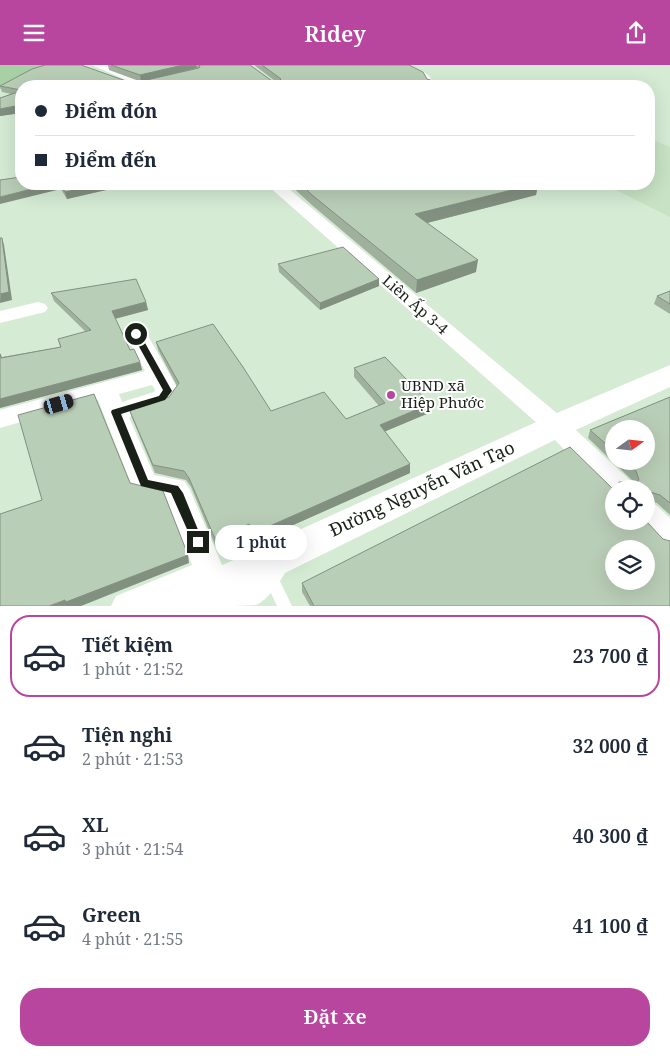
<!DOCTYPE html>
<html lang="vi">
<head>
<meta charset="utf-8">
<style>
  :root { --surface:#fff; --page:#f6f6f7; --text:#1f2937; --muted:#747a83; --line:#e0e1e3; --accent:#b8459e }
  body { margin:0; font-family:"Noto Serif",serif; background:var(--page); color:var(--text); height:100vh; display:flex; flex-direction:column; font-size:19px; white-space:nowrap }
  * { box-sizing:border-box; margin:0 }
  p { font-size:16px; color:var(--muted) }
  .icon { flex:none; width:28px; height:28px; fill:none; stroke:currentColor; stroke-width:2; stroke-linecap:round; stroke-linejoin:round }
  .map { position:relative; height:541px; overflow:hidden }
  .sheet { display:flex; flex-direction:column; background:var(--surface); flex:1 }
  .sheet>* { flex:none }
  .hud { position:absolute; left:15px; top:15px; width:640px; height:110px; border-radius:20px; box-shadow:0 5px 20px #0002; display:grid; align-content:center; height:110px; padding:0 20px; background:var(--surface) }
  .needle { width:32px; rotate:75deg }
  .fabs { position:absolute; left:605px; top:355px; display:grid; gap:10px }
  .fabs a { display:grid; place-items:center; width:50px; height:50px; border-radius:50%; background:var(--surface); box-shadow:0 5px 20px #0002; font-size:25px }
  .end { position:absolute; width:22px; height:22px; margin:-11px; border:6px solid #182018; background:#fff; box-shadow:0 0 0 2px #fff }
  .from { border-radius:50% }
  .bubble { position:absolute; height:35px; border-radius:18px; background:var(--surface); box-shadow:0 5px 20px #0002; font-size:16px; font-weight:600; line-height:35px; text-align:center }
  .car { position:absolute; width:15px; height:30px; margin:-15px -8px; border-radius:6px; box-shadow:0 0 4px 1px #0007; background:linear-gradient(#222 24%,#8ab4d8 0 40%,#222 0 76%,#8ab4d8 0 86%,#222 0) }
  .hud b { display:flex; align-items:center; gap:18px; height:48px; font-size:19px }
  .hud b+b { border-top:1px solid var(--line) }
  .hud i { width:12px; height:12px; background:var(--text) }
  ul { padding:9px 0 0; list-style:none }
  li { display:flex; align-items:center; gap:15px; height:82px; margin:0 10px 8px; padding:0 10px; border:2px solid transparent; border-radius:20px }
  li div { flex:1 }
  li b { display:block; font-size:19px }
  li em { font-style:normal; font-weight:600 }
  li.active { border-color:var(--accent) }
  li>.icon { width:45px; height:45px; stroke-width:1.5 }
  .action { display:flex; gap:10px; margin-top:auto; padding:10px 20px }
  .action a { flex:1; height:58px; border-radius:20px; background:var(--accent); color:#fff; font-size:20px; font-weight:600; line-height:58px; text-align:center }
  header { display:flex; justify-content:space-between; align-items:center; height:65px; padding:0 20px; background:var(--accent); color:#fff; font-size:22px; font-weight:600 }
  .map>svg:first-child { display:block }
</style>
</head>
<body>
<header><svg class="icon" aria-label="menu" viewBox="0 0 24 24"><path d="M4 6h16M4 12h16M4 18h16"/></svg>Ridey<svg class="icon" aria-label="share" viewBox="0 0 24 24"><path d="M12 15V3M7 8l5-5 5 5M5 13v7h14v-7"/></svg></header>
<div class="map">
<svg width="670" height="541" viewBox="0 0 670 541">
  <rect width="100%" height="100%" fill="#d5ebd4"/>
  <polygon fill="#c7e2c5" points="649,73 670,82 670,152 604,119 649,119"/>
  <polygon fill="#a7d1a5" points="0,0 60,0 0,24"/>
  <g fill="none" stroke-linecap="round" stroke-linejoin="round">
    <g fill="#fff" fill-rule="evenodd">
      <path d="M401,0C409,0 424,5 429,11C432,15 432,18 437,21L428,20L424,12Z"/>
      <polygon points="270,505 275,506 292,541 277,541 263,511 265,506"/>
    </g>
    <g fill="#fff" fill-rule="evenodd">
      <polygon points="92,0 106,0 152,19 154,21 139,21"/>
      <polygon points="266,119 283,119 565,355 631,416 634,424 614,424 614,432 611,432 547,367"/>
      <polygon points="38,237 45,239 48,243 45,247 0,258 0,246"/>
      <path d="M136,262L143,264L147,269L179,326L170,339L129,352L154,410L184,416L189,423L225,507L221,516L163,541H111L116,531L192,500L166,433L134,426L98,335L0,363V345L145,306L125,269L129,264ZM152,320L155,325L154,327L122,337L119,329Z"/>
      <polygon points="646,437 656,440 670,453 670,484 660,481 636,456 646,456"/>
      <path d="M272,491L283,495L287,504C281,516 268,535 256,540C246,541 222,541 211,541L216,531L240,516L261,495Z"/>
    </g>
    <polygon fill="#fff" fill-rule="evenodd" points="670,300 670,322 567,369 218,541 155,541 161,528 545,353"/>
  </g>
  <g fill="#9fb19d" fill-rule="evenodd">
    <path d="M108,0H250L272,16H275L254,0H409L427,14L21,21V48L0,51V33L11,29L2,27L0,21L139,16L109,5ZM197,3V4L160,12Z"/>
    <polygon points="21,119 119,119 119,122 67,134 61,124"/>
    <polygon points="289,119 538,119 536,130 427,158 476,207 416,228 313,141"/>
    <polygon points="278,199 379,221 320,245 279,207"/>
    <polygon points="670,226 670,249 654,239 657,231"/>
    <polygon points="51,228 146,237 148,245 115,254 130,285 140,297 142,305 0,343 0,288 2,292 60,282 58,274 86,267 54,236"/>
    <polygon points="156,277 271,346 346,354 379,341 354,312 354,303 430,339 429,348 385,366 410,408 255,477 250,468 217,485 191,422 186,415 155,408 132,353 129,344 169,332 177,321 158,285"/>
    <path d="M670,332V450L657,438L648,436V446L646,449V424H617L619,417H633L632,415L588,373L590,365ZM614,364L646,396H614Z"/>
    <polygon points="613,425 670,541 310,541 302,527 302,518"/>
  </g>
  <g fill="#829080">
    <polygon points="183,0 196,0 197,3 141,17 140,10"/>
    <polygon points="21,40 21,48 0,51 0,44"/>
    <polygon points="52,119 59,119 61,124 0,139 0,132"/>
    <polygon points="102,119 119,119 119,122 67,134 65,127"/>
    <polygon points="536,119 538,119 536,130 415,161 415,149"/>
    <polygon points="2,173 4,180 12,235 0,238"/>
    <polygon points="478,195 476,207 416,228 417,215"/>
    <polygon points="379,214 379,221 320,245 320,238"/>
    <polygon points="146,237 148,245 114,254 112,246"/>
    <polygon points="140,297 142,305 0,343 0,334"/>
    <polygon points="430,339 429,348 379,369 380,360"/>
    <polygon points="410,399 410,408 255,477 254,468"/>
    <polygon points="249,459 250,468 217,485 216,476"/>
    <polygon points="188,490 189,498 81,541 49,541"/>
  </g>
  <g fill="#b9ceb7" stroke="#829080" fill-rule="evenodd">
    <polygon points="45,0 81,0 126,16 142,16 199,3 200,1 199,0 250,0 272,16 279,16 281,14 262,0 409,0 423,7 427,14 433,16 439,21 21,21 21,25 0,21 32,4"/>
    <polygon points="111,0 183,0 140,10"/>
    <polygon points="21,26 21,40 0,44 0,33"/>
    <polygon points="21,112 21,119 52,119 0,132 0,115"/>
    <polygon points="60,119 102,119 65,127"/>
    <polygon points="301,119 536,119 415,149 478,195 417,215 312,130"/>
    <polygon points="0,173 2,173 9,227 0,229"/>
    <polygon points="343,182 379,214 320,238 278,199"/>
    <polygon points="136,214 146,237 112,246 130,285 134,284 140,297 0,334 0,289 1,293 61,282 58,274 91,265 51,228"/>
    <polygon points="670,226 670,239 657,231"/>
    <polygon points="213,259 243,302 271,346 324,327 346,354 385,338 354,303 385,292 430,339 380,360 410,399 254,468 249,459 216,476 189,413 184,406 153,400 129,344 169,332 179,318 156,277"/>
    <polygon points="94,329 130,418 163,426 188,490 66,537 65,535 49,541 0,541 0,449 42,435 18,350"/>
    <polygon points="670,332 670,438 660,430 650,427 648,428 648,446 646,446 646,424 619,424 619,417 637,417 639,415 636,406 625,396 646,396 646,364 614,364 614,386 590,365"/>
    <path d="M570,382L614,425V456H646L663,474L670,476V541H314L302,518ZM614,484H646V516H614Z"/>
  </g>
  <polygon fill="#182018" points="136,267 140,269 172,326 165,335 121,349 148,415 178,421 183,428 203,477 198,482 194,480 171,428 141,421 111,347 112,345 159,331 163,325 132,269"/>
  <circle fill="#b8459e" stroke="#fff" stroke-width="2" cx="391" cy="330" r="5"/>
  <g text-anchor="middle" stroke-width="4" stroke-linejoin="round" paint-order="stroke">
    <g font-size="15" fill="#182018" stroke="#fff">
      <text transform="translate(415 240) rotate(41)" y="5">Liên Ấp 3-4</text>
    </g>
    <g font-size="15" fill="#182018" stroke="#fff" text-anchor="start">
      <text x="401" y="326">UBND xã<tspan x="401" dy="17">Hiệp Phước</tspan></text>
    </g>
    <g font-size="18" fill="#182018" stroke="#fff">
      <text transform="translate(422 424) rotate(-25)" y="6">Đường Nguyễn Văn Tạo</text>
    </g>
  </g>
</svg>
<div class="fabs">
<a><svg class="needle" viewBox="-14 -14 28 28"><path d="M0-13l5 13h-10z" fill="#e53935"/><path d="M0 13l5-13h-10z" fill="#747a83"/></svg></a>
<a><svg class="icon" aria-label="locate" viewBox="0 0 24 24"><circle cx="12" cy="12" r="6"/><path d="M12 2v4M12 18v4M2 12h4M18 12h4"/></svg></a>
<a><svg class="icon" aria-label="layers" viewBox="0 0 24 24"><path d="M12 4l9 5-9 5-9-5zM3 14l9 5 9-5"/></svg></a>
</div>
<i class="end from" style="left:136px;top:269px"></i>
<i class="end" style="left:198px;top:477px"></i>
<div class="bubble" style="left:215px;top:460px;width:92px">1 phút</div>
<i class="car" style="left:59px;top:339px;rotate:74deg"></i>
<div class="hud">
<b><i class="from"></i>Điểm đón</b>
<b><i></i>Điểm đến</b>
</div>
</div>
<section class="sheet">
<ul>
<li class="active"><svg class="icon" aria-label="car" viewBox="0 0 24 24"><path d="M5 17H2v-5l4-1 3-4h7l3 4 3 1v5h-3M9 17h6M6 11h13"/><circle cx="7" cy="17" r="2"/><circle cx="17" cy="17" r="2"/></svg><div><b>Tiết kiệm</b><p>1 phút · 21:52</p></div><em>23 700 ₫</em></li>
<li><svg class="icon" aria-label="car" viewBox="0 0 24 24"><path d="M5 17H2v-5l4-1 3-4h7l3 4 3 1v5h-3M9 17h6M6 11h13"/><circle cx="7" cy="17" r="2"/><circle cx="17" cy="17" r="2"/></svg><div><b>Tiện nghi</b><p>2 phút · 21:53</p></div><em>32 000 ₫</em></li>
<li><svg class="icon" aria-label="car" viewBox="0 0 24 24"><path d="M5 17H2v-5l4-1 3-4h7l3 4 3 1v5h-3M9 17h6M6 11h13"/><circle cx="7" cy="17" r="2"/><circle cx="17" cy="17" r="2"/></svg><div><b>XL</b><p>3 phút · 21:54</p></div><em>40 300 ₫</em></li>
<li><svg class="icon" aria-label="car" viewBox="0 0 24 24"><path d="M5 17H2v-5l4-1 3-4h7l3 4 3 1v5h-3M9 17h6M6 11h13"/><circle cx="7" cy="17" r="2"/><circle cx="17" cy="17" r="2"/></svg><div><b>Green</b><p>4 phút · 21:55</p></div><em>41 100 ₫</em></li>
</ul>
<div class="action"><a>Đặt xe</a></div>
</section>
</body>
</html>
